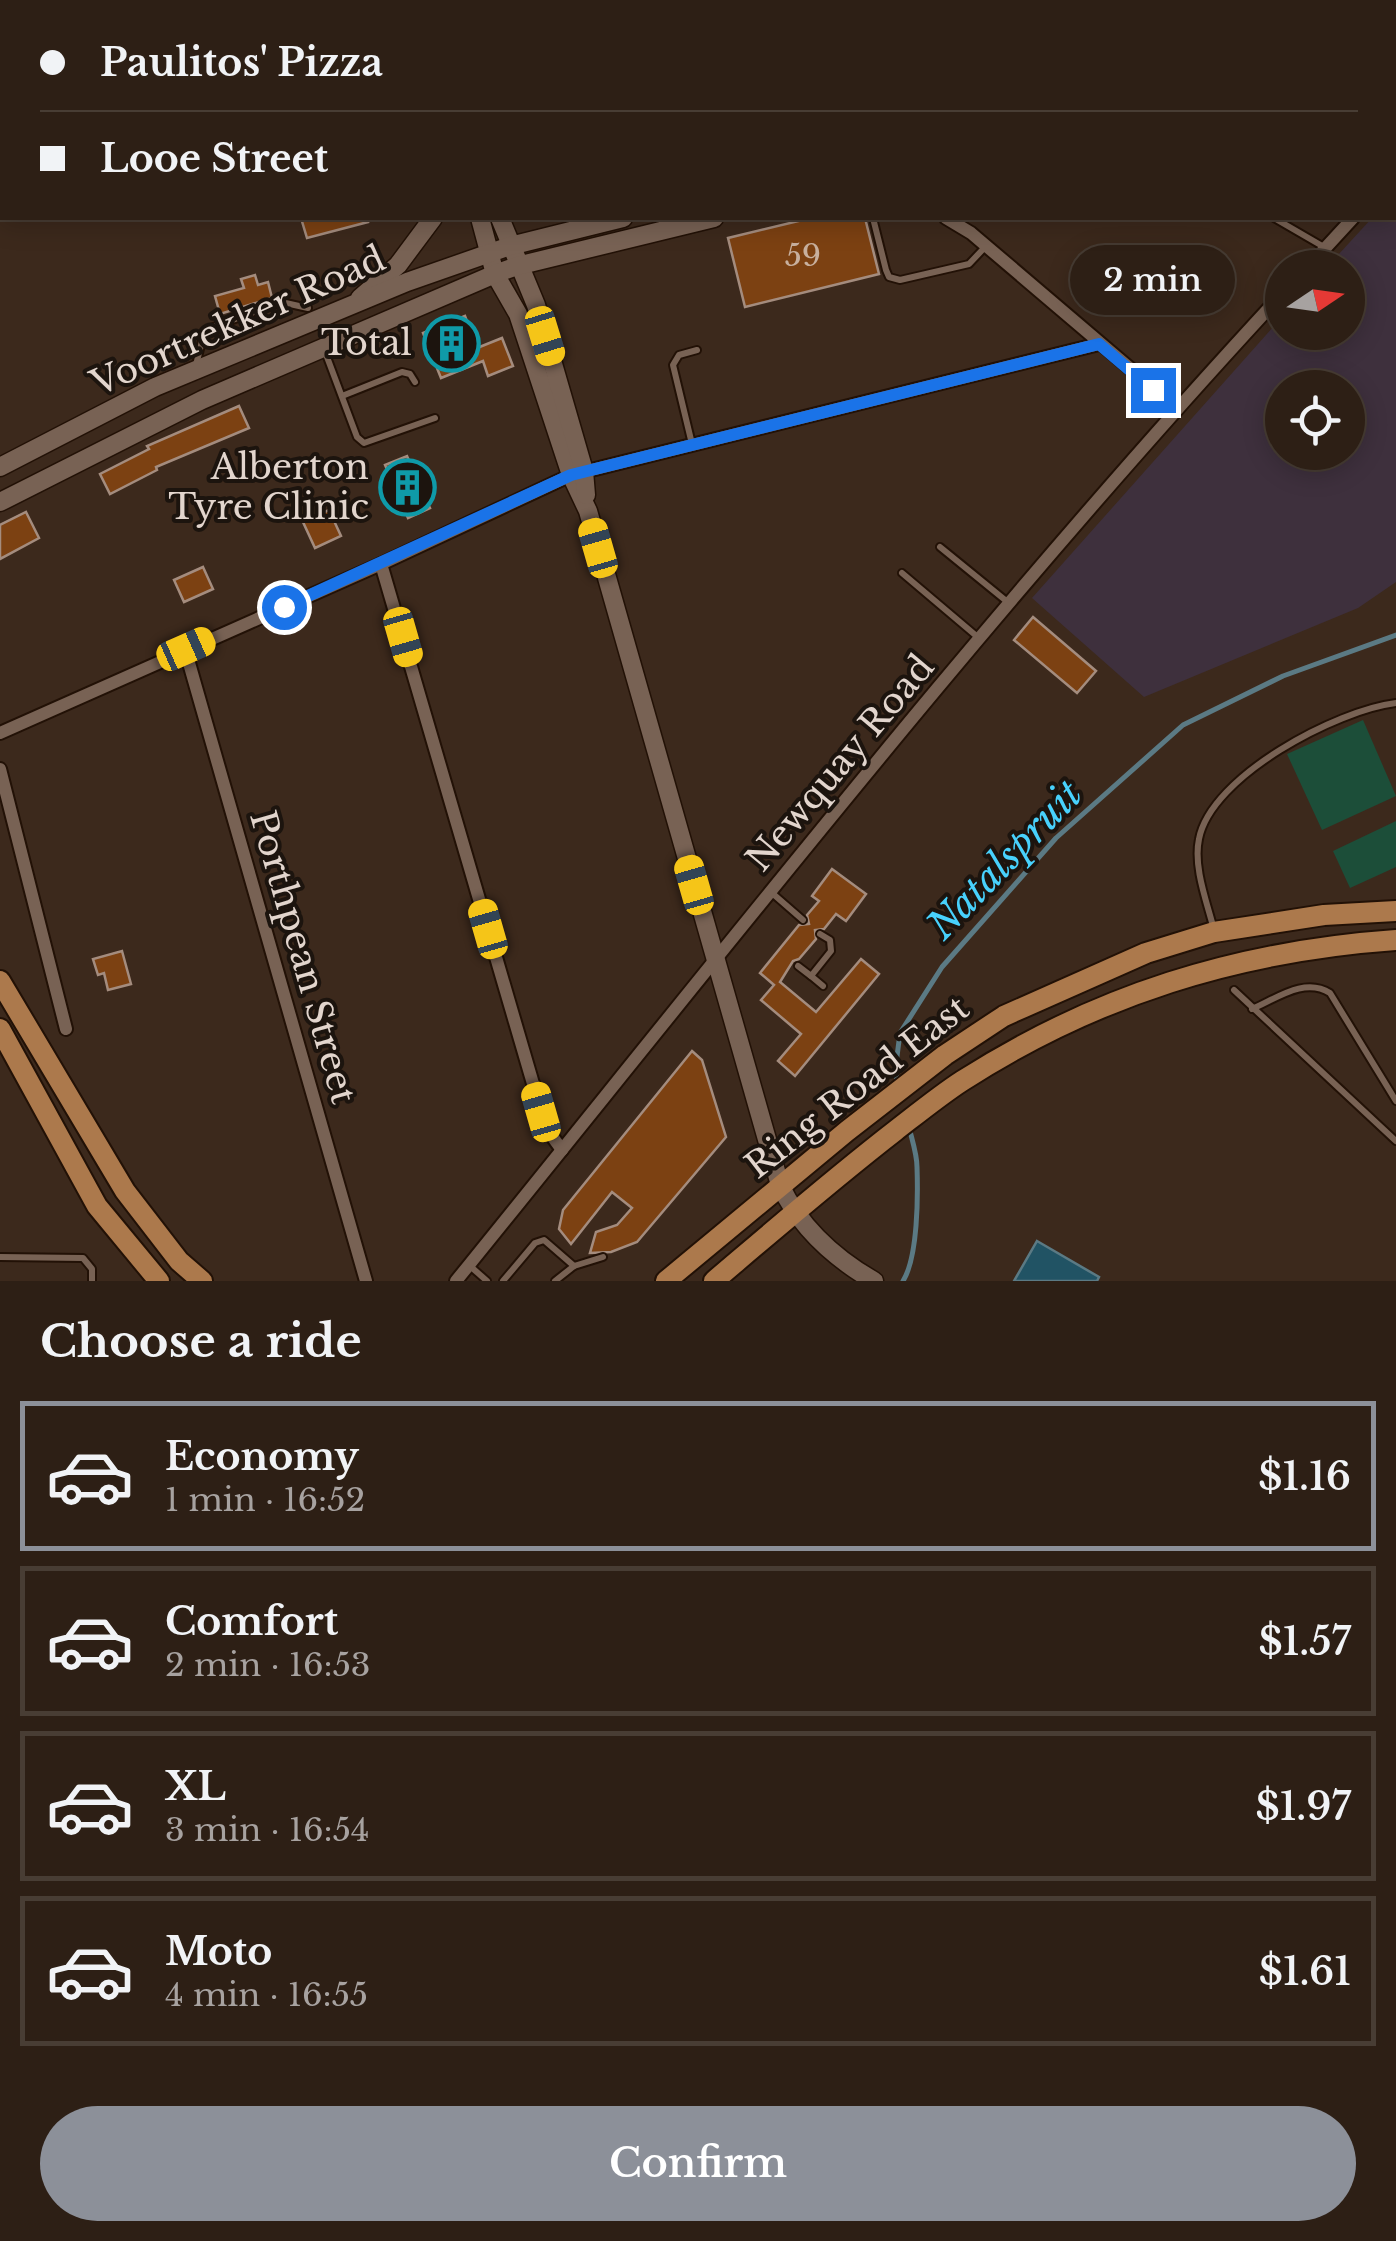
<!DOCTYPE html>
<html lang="en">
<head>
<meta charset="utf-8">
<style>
  :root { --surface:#2d1f15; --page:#35271e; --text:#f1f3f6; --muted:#a7a2a0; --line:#483d34; --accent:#8c9099 }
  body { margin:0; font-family:"Libre Baskerville",serif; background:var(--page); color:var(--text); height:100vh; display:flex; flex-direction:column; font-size:38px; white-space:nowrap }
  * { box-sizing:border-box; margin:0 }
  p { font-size:32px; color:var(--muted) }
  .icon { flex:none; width:55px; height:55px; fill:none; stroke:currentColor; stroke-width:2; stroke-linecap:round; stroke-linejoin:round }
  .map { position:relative; height:1281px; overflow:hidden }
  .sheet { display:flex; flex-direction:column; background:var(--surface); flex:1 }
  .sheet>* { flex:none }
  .banner { position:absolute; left:0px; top:0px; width:1398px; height:220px; box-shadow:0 5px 25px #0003,0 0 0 2px var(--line); display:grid; align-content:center; height:220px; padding:0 40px; background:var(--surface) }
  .needle { width:65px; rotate:77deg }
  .controls { position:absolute; left:1265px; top:250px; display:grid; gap:20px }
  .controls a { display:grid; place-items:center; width:100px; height:100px; border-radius:50%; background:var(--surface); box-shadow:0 5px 25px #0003,0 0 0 2px var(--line); font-size:50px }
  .end { position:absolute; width:45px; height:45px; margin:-22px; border:12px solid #1a73e8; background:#fff; box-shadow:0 0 0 5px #fff }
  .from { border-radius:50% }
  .bubble { position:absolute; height:70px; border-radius:35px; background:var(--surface); box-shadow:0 5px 25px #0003,0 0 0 2px var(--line); font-size:32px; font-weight:600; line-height:70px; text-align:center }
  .car { position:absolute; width:30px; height:60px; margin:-30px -15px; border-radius:12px; box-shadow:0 0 8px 2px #0007; background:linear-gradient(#f5c518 24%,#345 0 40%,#f5c518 0 76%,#345 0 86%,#f5c518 0) }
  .banner b { display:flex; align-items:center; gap:35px; height:95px; font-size:38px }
  .banner b+b { border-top:2px solid var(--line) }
  .banner i { width:25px; height:25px; background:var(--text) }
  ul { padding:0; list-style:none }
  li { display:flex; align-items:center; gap:30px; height:150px; margin:0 20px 15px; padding:0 20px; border:5px solid var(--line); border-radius:0px }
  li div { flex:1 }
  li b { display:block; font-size:38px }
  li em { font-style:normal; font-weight:600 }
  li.selected { border-color:var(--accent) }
  li>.icon { width:90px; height:90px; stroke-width:1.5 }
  h2 { padding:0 40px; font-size:45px; line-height:120px }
  .button { display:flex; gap:20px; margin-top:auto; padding:20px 40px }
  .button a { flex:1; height:115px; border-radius:60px; background:var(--accent); color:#fff; font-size:40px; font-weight:600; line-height:115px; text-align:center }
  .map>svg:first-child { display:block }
</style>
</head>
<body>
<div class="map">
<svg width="1396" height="1281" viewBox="0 0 1396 1281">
  <rect width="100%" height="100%" fill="#3c291c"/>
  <path fill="#3e303d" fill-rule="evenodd" d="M1396,190V582L1358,608L1144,697L1032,598L1282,317V332H1348V268L1327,267L1372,218H1395ZM1282,388H1348V452H1282Z"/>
  <g fill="#1c4e39">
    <polygon points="1363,720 1396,796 1322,830 1287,754"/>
    <polygon points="1396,821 1396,867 1350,888 1333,851"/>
  </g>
  <polygon fill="#215364" stroke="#5b7a84" stroke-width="2.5" points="1037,1241 1099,1277 1097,1281 1014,1281"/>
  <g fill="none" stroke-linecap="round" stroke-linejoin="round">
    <g stroke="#5b7a84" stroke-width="5">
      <polyline points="898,1083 895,1072 900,1033 942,967 1056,838 1183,725 1283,676 1396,635"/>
      <path d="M903,1281C918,1257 918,1196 917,1167C917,1154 912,1140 909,1127"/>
    </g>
  </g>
  <g fill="#7c4112" stroke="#a48c7e" stroke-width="2.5">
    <polygon points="301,218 367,218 368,222 307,238"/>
    <polygon points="811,218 865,218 879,274 745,307 728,238"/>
    <polygon points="255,275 258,285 268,282 272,298 220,314 215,296 244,288 241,279"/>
    <polygon points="465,316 477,348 502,338 513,366 488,376 483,361 441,378 423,333"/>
    <polygon points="239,406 249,428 156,467 157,470 110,494 100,474 149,449 147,446"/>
    <polygon points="407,456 430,508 408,518 385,465"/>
    <polygon points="329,510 341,536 315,548 303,522"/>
    <polygon points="26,512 39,538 0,559 0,525"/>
    <polygon points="203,567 213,589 184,602 174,580"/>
    <polygon points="1033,617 1096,671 1077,693 1014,640"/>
    <polygon points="832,869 866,894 846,921 836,914 824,929 815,930 816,939 799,959 793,961 780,982 816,1012 861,959 879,974 795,1076 778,1061 801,1034 761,1000 774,985 760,973 799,925 809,924 807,915 819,901 812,896"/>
    <polygon points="122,951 131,984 108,990 104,973 98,975 93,959"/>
    <polygon points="692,1051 702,1060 726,1137 637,1242 611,1252 590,1253 596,1232 617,1225 632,1208 612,1192 571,1244 559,1229 563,1210"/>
  </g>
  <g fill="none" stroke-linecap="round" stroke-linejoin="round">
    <defs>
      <g id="lane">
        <polyline points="23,0 24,2"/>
        <polyline points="259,0 260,2"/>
        <polyline points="284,0 284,2"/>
        <polyline points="391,0 392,2"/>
        <polyline points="543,0 544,2"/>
        <polyline points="873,218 886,270 889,277 900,280 969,264 986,246"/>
        <polyline points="1274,218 1324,247"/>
        <polyline points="324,349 357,437 364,443 435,418"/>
        <polyline points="196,365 203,337 211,328 281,302 308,308"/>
        <polyline points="342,396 402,372 410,374 415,382"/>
        <polyline points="692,444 673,365 679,355 697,350"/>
        <polyline points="940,547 1010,604"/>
        <polyline points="902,573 980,639"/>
        <polyline points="772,893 803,920"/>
        <path d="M1214,930C1207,902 1193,867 1199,839C1211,776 1337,710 1396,703"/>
        <polyline points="798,966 811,976 831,951 830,940 820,934"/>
        <polyline points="811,976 823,986"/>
        <polyline points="1234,990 1396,1141"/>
        <path d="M1252,1009C1277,998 1305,977 1330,993L1396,1101"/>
        <polyline points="0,1257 83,1258 92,1269 92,1281"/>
        <polyline points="470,1266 487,1281"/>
        <polyline points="503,1281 535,1243 544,1240 574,1266"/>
        <polyline points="555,1281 574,1266 603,1257"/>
      </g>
      <g id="street">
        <polyline points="1314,0 1315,2"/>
        <polyline points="162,2 171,0"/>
        <polyline points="0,50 2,49"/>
        <polyline points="946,218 971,233 1132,370 1174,411"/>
        <polyline points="1307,268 1353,218"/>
        <polyline points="381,564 541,1111 549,1132 562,1150"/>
        <polyline points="185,649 366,1281"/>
        <polyline points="0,733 381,564 571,475 1099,344"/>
        <polyline points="0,769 66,1029"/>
        <path d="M456,1281C726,948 991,608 1282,294"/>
      </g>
      <g id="secondary">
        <polyline points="474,2 474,0"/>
        <polyline points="502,2 503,0"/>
        <polyline points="1395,28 1396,28"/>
        <polyline points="1395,50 1396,50"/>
        <path d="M480,218L495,274L518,314L571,475L588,511L780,1185C800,1227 834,1258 874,1281"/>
        <polyline points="500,218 536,305 584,471 586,495"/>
        <polyline points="360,298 398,265 433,218"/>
        <polyline points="0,467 155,387 407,282 510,246 623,218"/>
        <polyline points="0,502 202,400 495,274 517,266 714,218"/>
      </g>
      <g id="primary">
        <polyline points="0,981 125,1191 179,1261 202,1281"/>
        <polyline points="0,1029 97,1206 159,1281"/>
        <polyline points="666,1281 847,1131 945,1055 1004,1016 1146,953 1214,932 1324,915 1396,911"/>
        <path d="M714,1281C774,1230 833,1179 895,1131C917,1114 939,1096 962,1081C1096,995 1238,951 1396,940"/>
      </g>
    </defs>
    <use href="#lane" stroke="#221106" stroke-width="10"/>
    <use href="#street" stroke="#221106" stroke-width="16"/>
    <use href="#secondary" stroke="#221106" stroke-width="21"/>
    <use href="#primary" stroke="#221106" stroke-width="24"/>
    <use href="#lane" stroke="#786254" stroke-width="6"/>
    <use href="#street" stroke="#786254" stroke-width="12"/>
    <use href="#secondary" stroke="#786254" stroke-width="18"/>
    <use href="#primary" stroke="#ac794c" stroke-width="20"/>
  </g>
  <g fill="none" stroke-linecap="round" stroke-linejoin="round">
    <polyline stroke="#1a73e8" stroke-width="12" points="284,607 571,475 1099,344 1153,390"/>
  </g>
  <defs>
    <symbol id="building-ring" viewBox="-11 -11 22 22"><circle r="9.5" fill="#1c140e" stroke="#0f9aa8" stroke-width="1.5"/><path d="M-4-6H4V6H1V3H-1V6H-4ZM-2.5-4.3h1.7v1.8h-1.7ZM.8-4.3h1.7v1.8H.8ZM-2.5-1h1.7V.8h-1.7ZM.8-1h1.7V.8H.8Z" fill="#0f9aa8"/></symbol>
  </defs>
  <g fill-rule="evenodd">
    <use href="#building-ring" x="420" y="312" width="63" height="63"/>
    <use href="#building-ring" x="376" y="456" width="63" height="63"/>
  </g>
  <g text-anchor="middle" stroke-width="8" stroke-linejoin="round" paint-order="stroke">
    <g font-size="30" fill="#c8b09e">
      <text x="803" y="266">59</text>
    </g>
    <g font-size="35" fill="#e2d5cd" stroke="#1c140e">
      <text transform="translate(238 321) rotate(-24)" y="12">Voortrekker Road</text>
      <text transform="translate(840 763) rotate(-50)" y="12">Newquay Road</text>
      <text transform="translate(303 957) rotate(74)" y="12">Porthpean Street</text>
      <text transform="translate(857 1087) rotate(-38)" y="12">Ring Road East</text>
    </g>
    <g font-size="35" fill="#e2d5cd" stroke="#1c140e" text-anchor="end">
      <text x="412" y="355">Total</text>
      <text x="369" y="479">Alberton<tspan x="369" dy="40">Tyre Clinic</tspan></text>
    </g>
    <g font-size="38" font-style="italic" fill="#48d1fc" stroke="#1c140e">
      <text transform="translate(1005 860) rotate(-46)" y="13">Natalspruit</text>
    </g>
  </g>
</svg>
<div class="controls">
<a><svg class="needle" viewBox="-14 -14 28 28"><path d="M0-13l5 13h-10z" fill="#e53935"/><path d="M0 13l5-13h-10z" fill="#a7a2a0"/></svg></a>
<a><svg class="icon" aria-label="locate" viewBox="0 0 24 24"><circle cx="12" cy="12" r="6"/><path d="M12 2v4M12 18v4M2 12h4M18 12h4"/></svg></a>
</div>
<i class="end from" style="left:284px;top:607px"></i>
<i class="end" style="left:1153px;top:390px"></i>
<div class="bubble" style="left:1070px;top:245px;width:165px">2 min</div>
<i class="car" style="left:545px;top:336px;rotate:163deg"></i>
<i class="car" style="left:598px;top:548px;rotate:344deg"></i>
<i class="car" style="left:403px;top:637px;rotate:164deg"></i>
<i class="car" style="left:186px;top:649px;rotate:66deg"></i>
<i class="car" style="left:694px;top:885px;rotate:344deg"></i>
<i class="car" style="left:488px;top:929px;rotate:344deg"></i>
<i class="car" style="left:541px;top:1112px;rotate:344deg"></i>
<div class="banner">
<b><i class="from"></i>Paulitos' Pizza</b>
<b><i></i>Looe Street</b>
</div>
</div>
<section class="sheet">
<h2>Choose a ride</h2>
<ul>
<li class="selected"><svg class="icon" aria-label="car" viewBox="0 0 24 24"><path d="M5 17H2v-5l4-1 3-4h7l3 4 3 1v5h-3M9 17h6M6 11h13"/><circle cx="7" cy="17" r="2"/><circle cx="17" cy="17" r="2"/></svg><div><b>Economy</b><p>1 min · 16:52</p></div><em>$1.16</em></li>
<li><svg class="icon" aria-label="car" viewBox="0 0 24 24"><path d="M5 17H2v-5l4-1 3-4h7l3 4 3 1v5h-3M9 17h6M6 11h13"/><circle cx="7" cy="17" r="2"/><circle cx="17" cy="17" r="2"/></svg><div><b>Comfort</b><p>2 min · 16:53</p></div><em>$1.57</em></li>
<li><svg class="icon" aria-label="car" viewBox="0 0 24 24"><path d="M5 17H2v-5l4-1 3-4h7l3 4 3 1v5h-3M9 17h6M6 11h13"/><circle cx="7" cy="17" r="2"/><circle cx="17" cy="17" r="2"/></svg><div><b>XL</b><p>3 min · 16:54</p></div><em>$1.97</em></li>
<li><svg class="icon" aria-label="car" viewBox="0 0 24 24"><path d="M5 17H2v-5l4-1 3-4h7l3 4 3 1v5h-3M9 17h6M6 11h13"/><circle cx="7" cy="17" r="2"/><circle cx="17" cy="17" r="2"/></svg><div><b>Moto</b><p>4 min · 16:55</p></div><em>$1.61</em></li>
</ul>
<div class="button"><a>Confirm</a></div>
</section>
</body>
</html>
